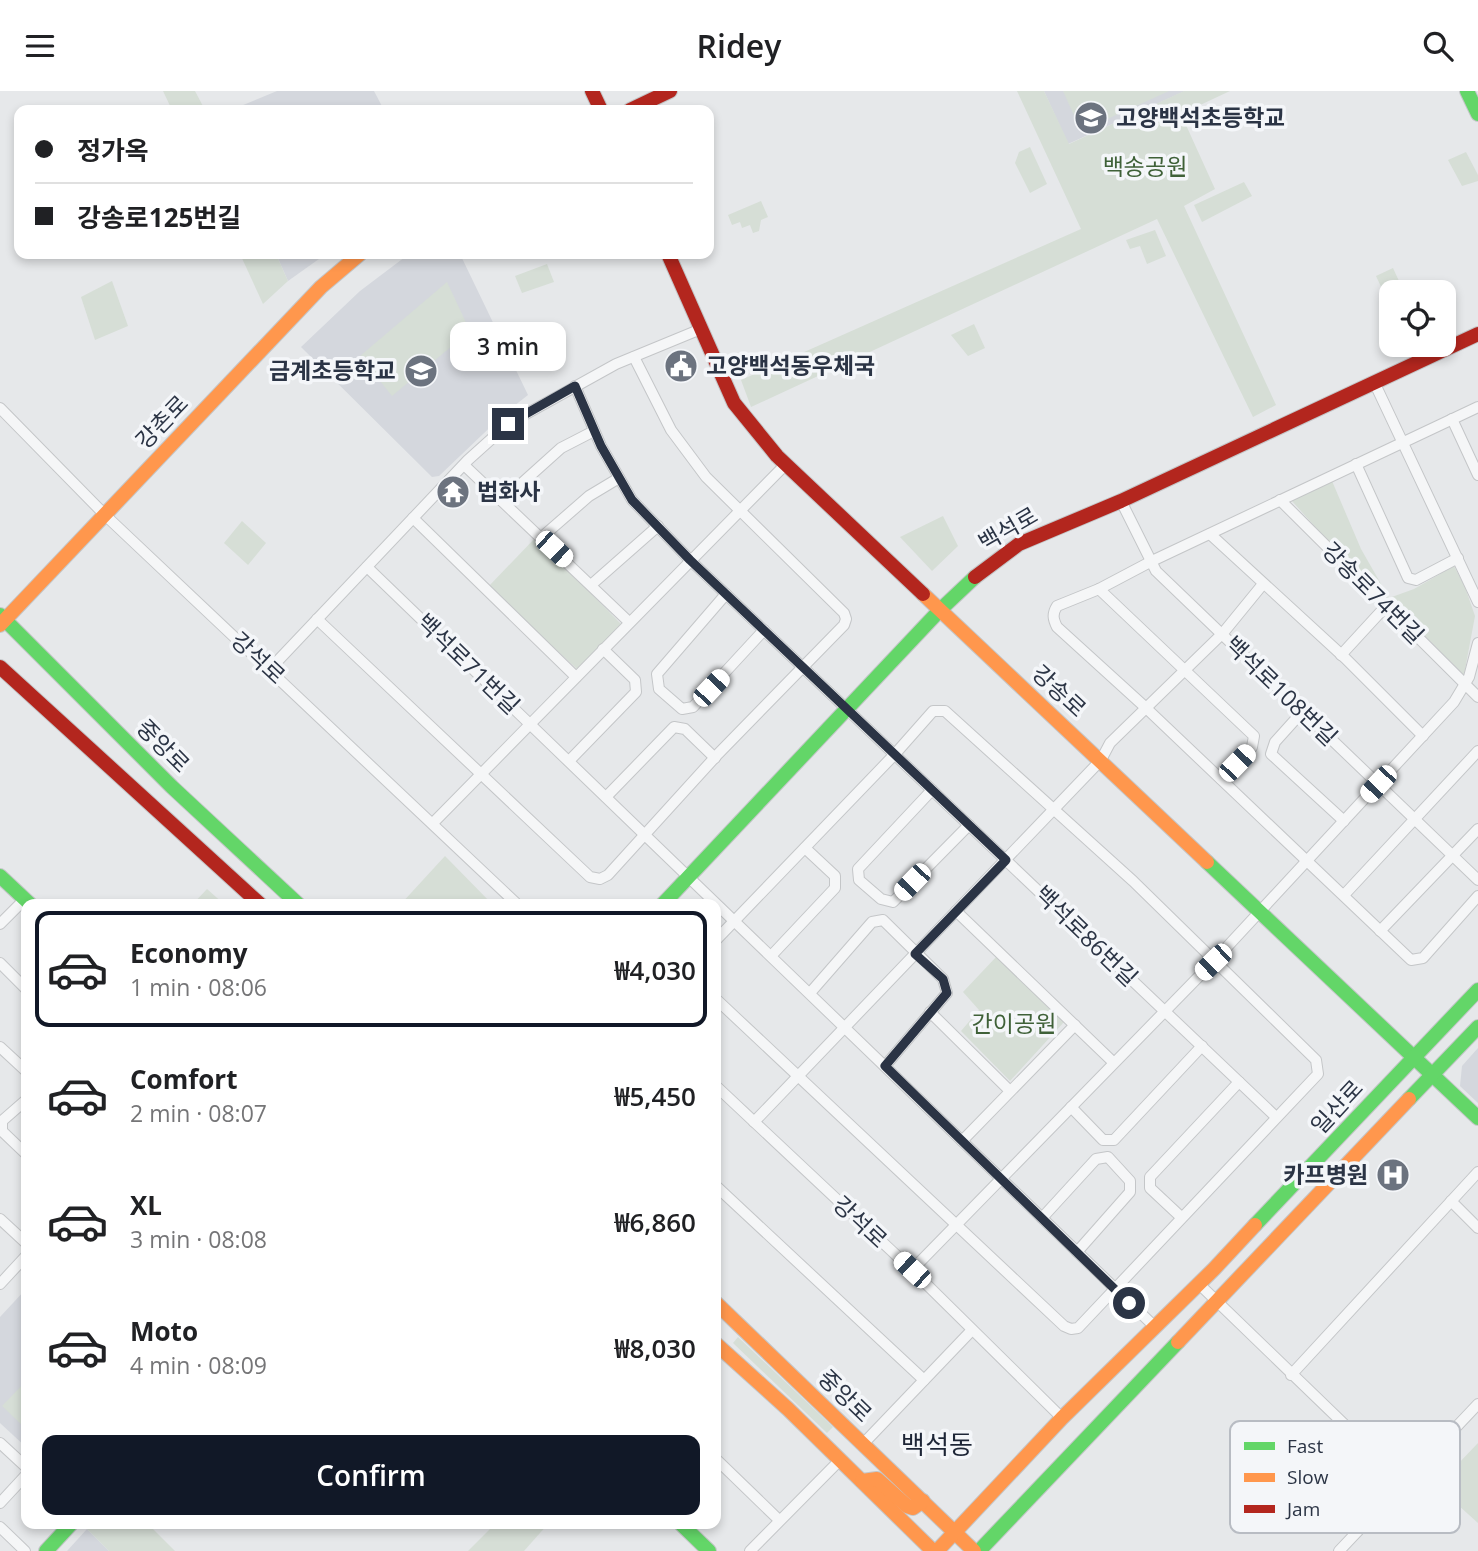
<!DOCTYPE html>
<html lang="en">
<head>
<meta charset="utf-8">
<style>
  :root { --surface:#fff; --page:#f2f2f2; --text:#202124; --muted:#757577; --line:#e0e0e0; --accent:#111827 }
  body { margin:0; font-family:"Open Sans","Noto Sans KR",sans-serif; background:var(--page); color:var(--text); height:100vh; display:flex; flex-direction:column; font-size:26px; white-space:nowrap }
  * { box-sizing:border-box; margin:0 }
  p { font-size:23px; color:var(--muted) }
  .icon { flex:none; width:38px; height:38px; fill:none; stroke:currentColor; stroke-width:2; stroke-linecap:round; stroke-linejoin:round }
  .map { position:relative; flex:1; overflow:hidden }
  .side { position:absolute; left:21px; top:808px; width:700px; height:630px; display:flex; flex-direction:column; background:var(--surface); border-radius:14px; box-shadow:0 4px 10px #0003 }
  .side>* { flex:none }
  .hud { position:absolute; left:14px; top:14px; width:700px; height:154px; border-radius:14px; box-shadow:0 4px 10px #0003; display:grid; align-content:center; height:154px; padding:0 21px; background:var(--surface) }
  .controls { position:absolute; left:1379px; top:189px; display:grid; gap:14px }
  .controls a { display:grid; place-items:center; width:77px; height:77px; border-radius:14px; background:var(--surface); box-shadow:0 4px 10px #0003; font-size:35px }
  .end { position:absolute; width:32px; height:32px; margin:-16px; border:9px solid #2b3445; background:#fff; box-shadow:0 0 0 4px #fff }
  .from { border-radius:50% }
  .bubble { position:absolute; height:49px; border-radius:14px; background:var(--surface); box-shadow:0 4px 10px #0003; font-size:23px; font-weight:600; line-height:49px; text-align:center }
  .car { position:absolute; width:21px; height:42px; margin:-21px -10px; border-radius:9px; box-shadow:0 0 5px 2px #0007; background:linear-gradient(#fff 24%,#345 0 40%,#fff 0 76%,#345 0 86%,#fff 0) }
  .hud b { display:flex; align-items:center; gap:24px; height:66px; font-size:26px }
  .hud b+b { border-top:2px solid var(--line) }
  .hud i { width:18px; height:18px; background:var(--text) }
  ul { padding:12px 0 0; list-style:none }
  li { display:flex; align-items:center; gap:21px; height:116px; margin:0 14px 10px; padding:0 7px; border:4px solid transparent; border-radius:14px }
  li div { flex:1 }
  li b { display:block; font-size:26px }
  li em { font-style:normal; font-weight:600 }
  li.selected { border-color:var(--accent) }
  li>.icon { width:63px; height:63px; stroke-width:1.5 }
  .cta { display:flex; gap:14px; margin-top:auto; padding:14px 21px }
  .cta a { flex:1; height:80px; border-radius:14px; background:var(--accent); color:#fff; font-size:28px; font-weight:600; line-height:80px; text-align:center }
  header { display:flex; justify-content:space-between; align-items:center; height:91px; padding:0 21px; background:var(--surface); font-size:32px; font-weight:600 }
  .map>svg:first-child { display:block }
</style>
</head>
<body>
<header><svg class="icon" aria-label="menu" viewBox="0 0 24 24"><path d="M4 6h16M4 12h16M4 18h16"/></svg>Ridey<svg class="icon" aria-label="search" viewBox="0 0 24 24"><circle cx="10" cy="10" r="6"/><path d="M15 15l6 6"/></svg></header>
<div class="map">
<svg width="1478" height="1460" viewBox="0 0 1478 1460">
  <rect width="100%" height="100%" fill="#e6e8ea"/>
  <g fill="#d4d7dd">
    <polygon points="277,0 374,0 384,19 231,19"/>
    <polygon points="1044,0 1185,0 1068,53"/>
    <polygon points="276,163 326,163 288,190"/>
    <polygon points="409,163 460,163 528,304 504,323 439,385 432,386 301,256 360,200"/>
    <polygon points="1478,957 1478,1012 1460,995 1462,975"/>
    <polygon points="26,1198 26,1356 0,1332 0,1226"/>
    <polygon points="87,1438 109,1460 67,1460"/>
  </g>
  <g fill="#d6ded6">
    <polygon points="163,0 195,0 205,19 172,19"/>
    <polygon points="1017,0 1044,0 1069,53 1184,0 1230,0 1181,23 1215,98 1184,115 1276,314 1253,326 1157,128 751,316 741,289 1081,138"/>
    <polygon points="1063,0 1169,0 1081,40"/>
    <polygon points="1030,56 1047,93 1030,102 1015,72 1019,61"/>
    <polygon points="1466,61 1478,84 1478,90 1462,95 1448,69"/>
    <polygon points="1244,91 1252,105 1202,131 1194,114"/>
    <polygon points="761,110 768,126 761,129 759,140 753,142 750,134 742,137 740,131 732,134 728,124"/>
    <polygon points="1155,139 1166,165 1147,173 1140,155 1130,158 1126,149"/>
    <polygon points="240,163 276,163 288,190 263,213"/>
    <polygon points="547,173 554,191 522,202 515,185"/>
    <polygon points="1393,177 1404,201 1391,201 1391,217 1376,185"/>
    <polygon points="112,190 128,235 95,249 81,206"/>
    <polygon points="447,191 470,240 392,305 360,265"/>
    <polygon points="974,233 985,257 968,265 951,244"/>
    <polygon points="1332,390 1361,458 1389,507 1414,498 1454,475 1465,496 1475,525 1464,584 1317,438 1292,410 1306,401"/>
    <polygon points="943,425 958,455 932,480 900,446"/>
    <polygon points="242,430 266,452 248,474 224,452"/>
    <polygon points="536,446 621,533 577,578 488,496"/>
    <polygon points="445,765 493,814 400,814"/>
    <polygon points="207,798 225,814 192,814"/>
    <polygon points="997,865 1064,931 1010,990 961,940 979,919 963,901"/>
    <polygon points="738,1246 833,1336 827,1342 733,1252"/>
    <polygon points="26,1290 26,1338 2,1315"/>
    <polygon points="1478,1352 1478,1432 1437,1395"/>
    <polygon points="92,1433 148,1433 175,1460 109,1460 87,1438"/>
    <polygon points="495,1433 548,1433 524,1460 468,1460"/>
  </g>
  <g fill="none" stroke-linecap="round" stroke-linejoin="round">
    <defs>
      <g id="street">
        <polyline points="1375,293 1478,511"/>
        <polyline points="575,295 601,355 632,409 690,469 1276,1026"/>
        <path d="M1478,316L1152,470L1099,498L1057,515C1052,523 1053,528 1057,536L1145,616L1411,869L1423,867L1478,805"/>
        <polyline points="0,317 105,424 518,814"/>
        <polyline points="1452,328 1478,384"/>
        <polyline points="1356,373 1408,487 1416,489 1458,467"/>
        <polyline points="464,374 629,531"/>
        <polyline points="1280,409 1478,606"/>
        <polyline points="502,410 561,357 594,340"/>
        <polyline points="1121,410 1156,480 1478,789"/>
        <polyline points="413,427 576,586"/>
        <polyline points="1210,443 1345,567 1423,645"/>
        <polyline points="542,446 589,405 619,387"/>
        <polyline points="367,476 1155,1236"/>
        <polyline points="591,494 658,435"/>
        <polyline points="1099,498 1254,645 1252,656 1221,688"/>
        <polyline points="726,503 657,583 659,598 682,618 693,616 764,539"/>
        <polyline points="317,528 590,786 600,788 608,784 718,663 844,534 846,528 844,522 706,386 671,339 634,266"/>
        <polyline points="1341,564 1386,515"/>
        <polyline points="270,578 468,369 508,333 616,273 701,238"/>
        <polyline points="1302,621 1275,651 1271,663 1344,730"/>
        <polyline points="569,670 636,601 635,589 603,558"/>
        <polyline points="932,699 858,778 859,789 881,808 893,811 969,734"/>
        <polyline points="606,706 674,636 685,638 715,667"/>
        <polyline points="433,732 786,373"/>
        <polyline points="1344,804 1478,660"/>
        <polyline points="956,820 1113,971"/>
        <polyline points="0,833 25,808"/>
        <polyline points="1380,840 1478,738"/>
        <polyline points="716,849 895,663 933,620 945,620 1133,790 1316,969 1318,983 1078,1237 1071,1238 1064,1235 716,908"/>
        <polyline points="771,865 835,797 835,785 805,757"/>
        <polyline points="0,872 26,898"/>
        <polyline points="810,902 872,831 883,829 943,888 947,902 885,975"/>
        <polyline points="930,921 1010,1000"/>
        <polyline points="0,956 26,980"/>
        <polyline points="716,995 912,1179 1062,1327"/>
        <polyline points="26,1009 2,1030 2,1040 26,1063"/>
        <polyline points="1071,1016 1103,1049 1114,1049 1202,955"/>
        <polyline points="754,1031 1101,669 1110,652 1223,542 1263,493"/>
        <polyline points="962,1050 1075,934"/>
        <polyline points="716,1095 924,1289"/>
        <polyline points="1451,1110 1478,1137"/>
        <polyline points="1181,1126 1150,1097 1150,1086 1239,991"/>
        <polyline points="1042,1127 1096,1068 1108,1066 1130,1090 1130,1101 1077,1161"/>
        <polyline points="0,1128 26,1152"/>
        <polyline points="912,1179 1213,871 1454,611 1469,586 1478,552"/>
        <polyline points="0,1193 26,1165"/>
        <polyline points="1199,1193 1404,1391"/>
        <polyline points="1291,1284 1478,1081"/>
        <polyline points="0,1352 26,1376"/>
        <polyline points="863,1353 972,1239"/>
        <polyline points="716,1368 779,1429"/>
        <polyline points="0,1412 26,1384"/>
        <polyline points="0,1436 25,1460"/>
        <polyline points="750,1460 841,1368"/>
        <polyline points="1339,1460 1478,1313"/>
      </g>
      <g id="fast">
        <polyline points="1467,0 1478,23"/>
        <polyline points="0,524 172,696 299,814"/>
        <polyline points="1207,771 1478,1027"/>
        <polyline points="0,785 31,814"/>
        <polyline points="662,814 940,519 975,486"/>
        <polyline points="1409,1008 1478,936"/>
        <polyline points="1255,1134 1478,899"/>
        <polyline points="681,1433 709,1460"/>
        <polyline points="46,1460 71,1433"/>
        <polyline points="979,1460 1178,1251"/>
      </g>
      <g id="slow">
        <polyline points="923,503 1207,771"/>
        <polyline points="0,534 321,196 360,163"/>
        <polyline points="716,1212 974,1460"/>
        <polyline points="1178,1251 1409,1008"/>
        <polyline points="716,1253 788,1318 933,1460"/>
        <polyline points="862,1390 877,1388 907,1415 913,1417 923,1410"/>
        <polyline points="937,1460 1062,1327 1214,1178 1255,1134"/>
      </g>
      <g id="jam">
        <polyline points="592,0 601,19"/>
        <polyline points="630,19 670,0"/>
        <polyline points="668,163 734,312 777,365 923,503"/>
        <polyline points="975,486 1019,453 1121,410 1478,243"/>
        <polyline points="0,576 261,814"/>
      </g>
    </defs>
    <use href="#street" stroke="#c4c6c8" stroke-width="12"/>
    <use href="#fast" stroke="#c4c6c8" stroke-width="16"/>
    <use href="#slow" stroke="#c4c6c8" stroke-width="16"/>
    <use href="#jam" stroke="#c4c6c8" stroke-width="16"/>
    <use href="#street" stroke="#f5f6f7" stroke-width="10"/>
    <use href="#fast" stroke="#63d668" stroke-width="14"/>
    <use href="#slow" stroke="#ff974d" stroke-width="14"/>
    <use href="#jam" stroke="#b3261e" stroke-width="14"/>
  </g>
  <g fill="none" stroke-linecap="round" stroke-linejoin="round">
    <polyline stroke="#2b3445" stroke-width="9" points="508,333 575,295 601,355 632,409 690,469 1006,769 915,863 943,888 947,902 885,975 1129,1212"/>
  </g>
  <defs>
    <symbol id="school-disc" viewBox="-11 -11 22 22"><circle r="9.5" fill="#6c737f" stroke="#f4f6f9"/><path d="M0-5L7-2L0 1L-7-2ZM-4 1L0 2.5L4 1V4Q0 6-4 4Z" fill="#fff"/></symbol>
    <symbol id="civic-disc" viewBox="-11 -11 22 22"><circle r="9.5" fill="#6c737f" stroke="#f4f6f9"/><path d="M-.6-6.5H3V-4.5H.6V-3L4-1V1h2V6H-6V1h2V-1L-.6-3ZM-1.2 2.5V6h2.4V2.5Z" fill="#fff"/></symbol>
    <symbol id="temple-disc" viewBox="-11 -11 22 22"><circle r="9.5" fill="#6c737f" stroke="#f4f6f9"/><path d="M0-6L5-2H3V0L6.5 2.5H4V6H1.5V3h-3V6H-4V2.5H-6.5L-3 0V-2H-5Z" fill="#fff"/></symbol>
    <symbol id="hospital-disc" viewBox="-11 -11 22 22"><circle r="9.5" fill="#6c737f" stroke="#f4f6f9"/><path d="M-5-5h3v3.5h4V-5h3V5h-3V1.5h-4V5h-3Z" fill="#fff"/></symbol>
  </defs>
  <g fill-rule="evenodd">
    <use href="#school-disc" x="1072" y="8" width="38" height="38"/>
    <use href="#civic-disc" x="662" y="256" width="38" height="38"/>
    <use href="#school-disc" x="402" y="261" width="38" height="38"/>
    <use href="#temple-disc" x="434" y="382" width="38" height="38"/>
    <use href="#hospital-disc" x="1374" y="1065" width="38" height="38"/>
  </g>
  <g text-anchor="middle" stroke-width="7" stroke-linejoin="round" paint-order="stroke">
    <g font-size="23" font-weight="bold" fill="#2b3445" stroke="#f4f6f9" text-anchor="start">
      <text x="1116" y="35">고양백석초등학교</text>
      <text x="706" y="283">고양백석동우체국</text>
      <text x="396" y="288" text-anchor="end">금계초등학교</text>
      <text x="477" y="409">법화사</text>
      <text x="1368" y="1092" text-anchor="end">카프병원</text>
    </g>
    <g font-size="23" fill="#3f6138" stroke="#f4f6f9">
      <text x="1145" y="84">백송공원</text>
      <text x="1014" y="941">간이공원</text>
    </g>
    <g font-size="23" fill="#2b3445" stroke="#f4f6f9">
      <text transform="translate(162 331) rotate(-46)" y="8">강촌로</text>
      <text transform="translate(1008 438) rotate(-30)" y="8">백석로</text>
      <text transform="translate(1373 502) rotate(45)" y="8">강송로74번길</text>
      <text transform="translate(258 567) rotate(43)" y="8">강석로</text>
      <text transform="translate(468 573) rotate(44)" y="8">백석로71번길</text>
      <text transform="translate(1059 600) rotate(43)" y="8">강송로</text>
      <text transform="translate(1281 600) rotate(44)" y="8">백석로108번길</text>
      <text transform="translate(163 655) rotate(45)" y="8">중앙로</text>
      <text transform="translate(1086 845) rotate(44)" y="8">백석로86번길</text>
      <text transform="translate(1337 1016) rotate(-47)" y="8">일산로</text>
      <text transform="translate(860 1131) rotate(43)" y="8">강석로</text>
      <text transform="translate(845 1305) rotate(44)" y="8">중앙로</text>
    </g>
    <g font-size="26" fill="#1d2536" stroke="#f4f6f9">
      <text x="937" y="1363">백석동</text>
    </g>
  </g>
  <rect x="1230" y="1330" width="230" height="112" rx="10" fill="#f4f6f9" stroke="#b8bcc3" stroke-width="2"/>
  <rect x="1244" y="1351" width="31" height="8" fill="#63d668"/>
  <rect x="1244" y="1382" width="31" height="9" fill="#ff974d"/>
  <rect x="1244" y="1414" width="31" height="8" fill="#b3261e"/>
  <g font-size="19" fill="#2b3445">
    <text x="1287" y="1362">Fast</text>
    <text x="1287" y="1393">Slow</text>
    <text x="1287" y="1425">Jam</text>
  </g>
</svg>
<div class="controls">
<a><svg class="icon" aria-label="locate" viewBox="0 0 24 24"><circle cx="12" cy="12" r="6"/><path d="M12 2v4M12 18v4M2 12h4M18 12h4"/></svg></a>
</div>
<i class="end from" style="left:1129px;top:1212px"></i>
<i class="end" style="left:508px;top:333px"></i>
<div class="bubble" style="left:450px;top:231px;width:116px">3 min</div>
<i class="car" style="left:554px;top:458px;rotate:133deg"></i>
<i class="car" style="left:711px;top:597px;rotate:43deg"></i>
<i class="car" style="left:1237px;top:672px;rotate:44deg"></i>
<i class="car" style="left:1378px;top:693px;rotate:223deg"></i>
<i class="car" style="left:912px;top:791px;rotate:224deg"></i>
<i class="car" style="left:1213px;top:871px;rotate:226deg"></i>
<i class="car" style="left:912px;top:1179px;rotate:313deg"></i>
<div class="hud">
<b><i class="from"></i>정가옥</b>
<b><i></i>강송로125번길</b>
</div>
<section class="side">
<ul>
<li class="selected"><svg class="icon" aria-label="car" viewBox="0 0 24 24"><path d="M5 17H2v-5l4-1 3-4h7l3 4 3 1v5h-3M9 17h6M6 11h13"/><circle cx="7" cy="17" r="2"/><circle cx="17" cy="17" r="2"/></svg><div><b>Economy</b><p>1 min · 08:06</p></div><em>₩4,030</em></li>
<li><svg class="icon" aria-label="car" viewBox="0 0 24 24"><path d="M5 17H2v-5l4-1 3-4h7l3 4 3 1v5h-3M9 17h6M6 11h13"/><circle cx="7" cy="17" r="2"/><circle cx="17" cy="17" r="2"/></svg><div><b>Comfort</b><p>2 min · 08:07</p></div><em>₩5,450</em></li>
<li><svg class="icon" aria-label="car" viewBox="0 0 24 24"><path d="M5 17H2v-5l4-1 3-4h7l3 4 3 1v5h-3M9 17h6M6 11h13"/><circle cx="7" cy="17" r="2"/><circle cx="17" cy="17" r="2"/></svg><div><b>XL</b><p>3 min · 08:08</p></div><em>₩6,860</em></li>
<li><svg class="icon" aria-label="car" viewBox="0 0 24 24"><path d="M5 17H2v-5l4-1 3-4h7l3 4 3 1v5h-3M9 17h6M6 11h13"/><circle cx="7" cy="17" r="2"/><circle cx="17" cy="17" r="2"/></svg><div><b>Moto</b><p>4 min · 08:09</p></div><em>₩8,030</em></li>
</ul>
<div class="cta"><a>Confirm</a></div>
</section>
</div>
</body>
</html>
